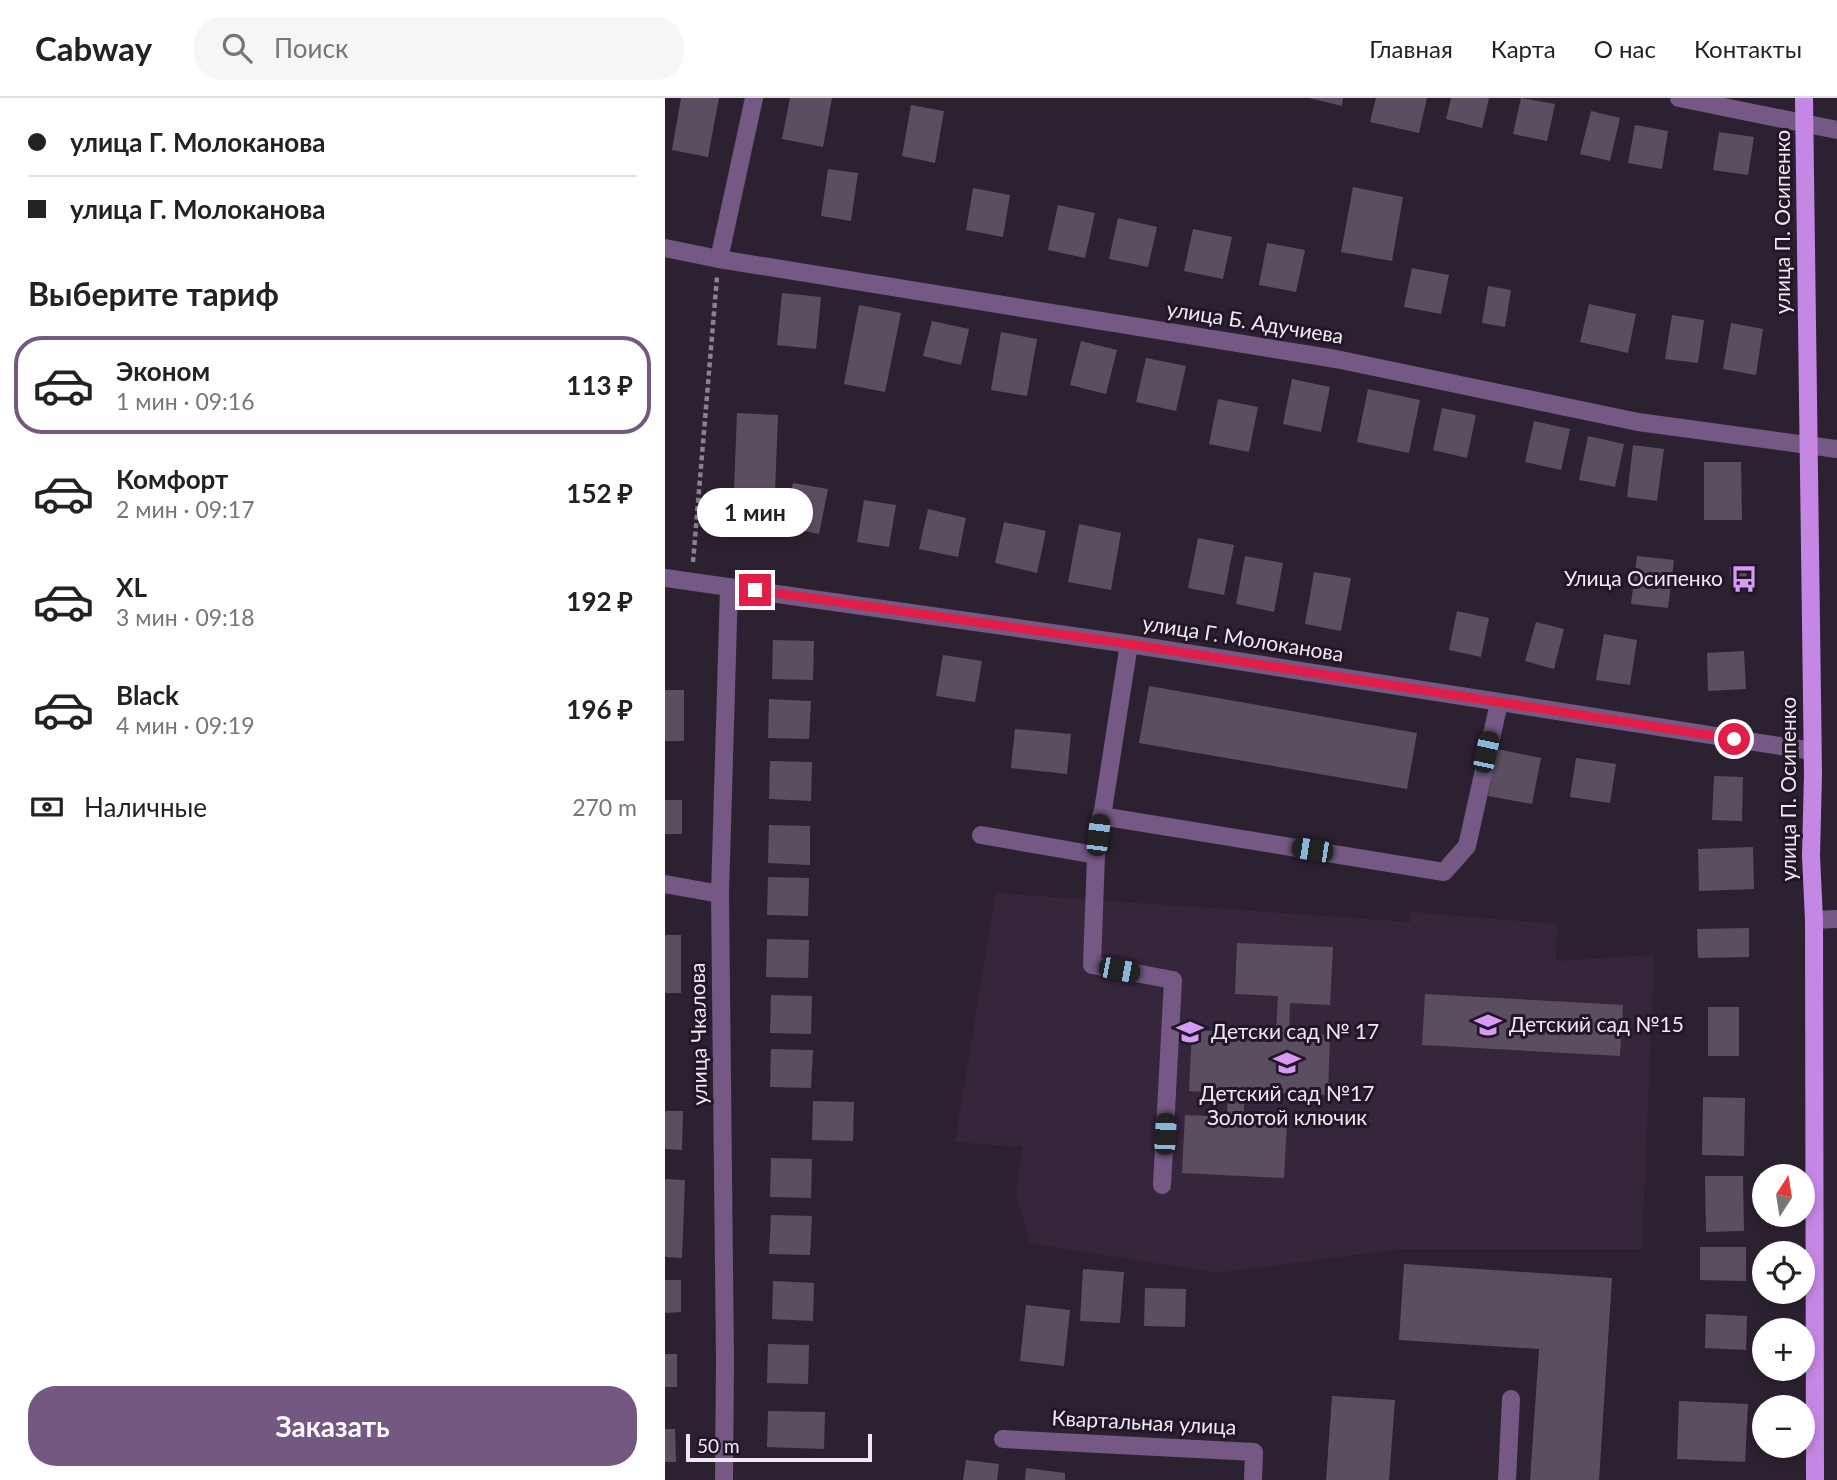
<!DOCTYPE html>
<html lang="ru">
<head>
<meta charset="utf-8">
<style>
  :root { --surface:#fff; --page:#f6f6f6; --text:#222; --muted:#767676; --line:#e0e0e0; --accent:#745882 }
  body { margin:0; font-family:Lato,sans-serif; background:var(--page); color:var(--text); height:100vh; display:flex; flex-direction:column; font-size:26px; white-space:nowrap }
  * { box-sizing:border-box; margin:0 }
  p { font-size:23px; color:var(--muted) }
  .icon { flex:none; width:38px; height:38px; fill:none; stroke:currentColor; stroke-width:2; stroke-linecap:round; stroke-linejoin:round }
  .map { position:relative; flex:1; overflow:hidden }
  .side { display:flex; flex-direction:column; background:var(--surface); width:665px }
  .side>* { flex:none }
  .top-card { display:grid; align-content:center; height:154px; padding:0 28px; background:var(--surface) }
  .needle { width:46px; rotate:12deg }
  .buttons { position:absolute; left:1087px; top:1066px; display:grid; gap:14px }
  .buttons a { display:grid; place-items:center; width:63px; height:63px; border-radius:50%; background:var(--surface); box-shadow:0 4px 10px #0003; font-size:35px }
  .scale { position:absolute; left:21px; bottom:18px; width:186px; box-sizing:border-box; padding-left:7px; border:4px solid #f0e9f4; border-top:0; font-size:19px; line-height:24px; white-space:nowrap; color:#f0e9f4; -webkit-text-stroke:5px #221727; paint-order:stroke }
  .end { position:absolute; width:32px; height:32px; margin:-16px; border:9px solid #e11d48; background:#fff; box-shadow:0 0 0 4px #fff }
  .from { border-radius:50% }
  .bubble { position:absolute; height:49px; border-radius:24px; background:var(--surface); box-shadow:0 4px 10px #0003; font-size:23px; font-weight:700; line-height:49px; text-align:center }
  .car { position:absolute; width:21px; height:42px; margin:-21px -10px; border-radius:9px; box-shadow:0 0 5px 2px #0007; background:linear-gradient(#222 24%,#8ab4d8 0 40%,#222 0 76%,#8ab4d8 0 86%,#222 0) }
  .top-card b { display:flex; align-items:center; gap:24px; height:66px; font-size:26px }
  .top-card b+b { border-top:2px solid var(--line) }
  .top-card i { width:18px; height:18px; background:var(--text) }
  ul { padding:0; list-style:none }
  li { display:flex; align-items:center; gap:21px; height:98px; margin:0 14px 10px; padding:0 14px; border:4px solid transparent; border-radius:28px }
  li div { flex:1 }
  li b { display:block; font-size:26px }
  li em { font-style:normal; font-weight:700 }
  li.selected { border-color:var(--accent) }
  li>.icon { width:63px; height:63px; stroke-width:1.5 }
  h2 { padding:0 28px; font-size:32px; line-height:84px }
  .pay { display:flex; align-items:center; gap:18px; height:77px; padding:0 28px; font-size:26px }
  .pay p { margin-inline-start:auto }
  .action { display:flex; gap:14px; margin-top:auto; padding:14px 28px }
  .action a { flex:1; height:80px; border-radius:28px; background:var(--accent); color:#fff; font-size:28px; font-weight:700; line-height:80px; text-align:center }
  header { display:flex; align-items:center; gap:42px; box-sizing:border-box; height:98px; padding:0 35px; background:var(--surface); border-bottom:2px solid var(--line) }
  header strong { font-size:33px }
  nav { display:flex; gap:38px; margin-inline-start:auto; font-size:24px }
  .search { width:490px; height:63px; background:var(--page); display:flex; align-items:center; gap:18px; box-sizing:border-box; padding:0 24px; border-radius:28px; color:var(--muted); font-size:26px }
  main { display:flex; flex:1; min-height:0 }
  .map>svg:first-child { display:block }
</style>
</head>
<body>
<header>
<strong>Cabway</strong>
<div class="search"><svg class="icon" aria-label="search" viewBox="0 0 24 24"><circle cx="10" cy="10" r="6"/><path d="M15 15l6 6"/></svg>Поиск</div>
<nav><a>Главная</a><a>Карта</a><a>О нас</a><a>Контакты</a></nav>
</header>
<main>
<section class="side">
<div class="top-card">
<b><i class="from"></i>улица Г. Молоканова</b>
<b><i></i>улица Г. Молоканова</b>
</div>
<h2>Выберите тариф</h2>
<ul>
<li class="selected"><svg class="icon" aria-label="car" viewBox="0 0 24 24"><path d="M5 17H2v-5l4-1 3-4h7l3 4 3 1v5h-3M9 17h6M6 11h13"/><circle cx="7" cy="17" r="2"/><circle cx="17" cy="17" r="2"/></svg><div><b>Эконом</b><p>1 мин · 09:16</p></div><em>113 ₽</em></li>
<li><svg class="icon" aria-label="car" viewBox="0 0 24 24"><path d="M5 17H2v-5l4-1 3-4h7l3 4 3 1v5h-3M9 17h6M6 11h13"/><circle cx="7" cy="17" r="2"/><circle cx="17" cy="17" r="2"/></svg><div><b>Комфорт</b><p>2 мин · 09:17</p></div><em>152 ₽</em></li>
<li><svg class="icon" aria-label="car" viewBox="0 0 24 24"><path d="M5 17H2v-5l4-1 3-4h7l3 4 3 1v5h-3M9 17h6M6 11h13"/><circle cx="7" cy="17" r="2"/><circle cx="17" cy="17" r="2"/></svg><div><b>XL</b><p>3 мин · 09:18</p></div><em>192 ₽</em></li>
<li><svg class="icon" aria-label="car" viewBox="0 0 24 24"><path d="M5 17H2v-5l4-1 3-4h7l3 4 3 1v5h-3M9 17h6M6 11h13"/><circle cx="7" cy="17" r="2"/><circle cx="17" cy="17" r="2"/></svg><div><b>Black</b><p>4 мин · 09:19</p></div><em>196 ₽</em></li>
</ul>
<div class="pay"><svg class="icon" aria-label="cash" viewBox="0 0 24 24"><path d="M3 7h18v10H3z"/><circle cx="12" cy="12" r="2"/></svg>Наличные<p>270 m</p></div>
<div class="action"><a>Заказать</a></div>
</section>
<div class="map">
<svg width="1172" height="1382" viewBox="0 0 1172 1382">
  <rect width="100%" height="100%" fill="#2c2131"/>
  <polygon fill="#35263c" points="331,795 745,824 746,814 892,826 891,863 989,857 977,1151 737,1151 551,1175 365,1145 351,1095 358,1049 290,1044"/>
  <g fill="#5b4e61">
    <polygon points="16,0 54,0 43,59 7,52"/>
    <polygon points="125,0 167,0 158,49 117,41"/>
    <polygon points="644,0 678,0 677,8"/>
    <polygon points="711,0 762,0 754,35 705,24"/>
    <polygon points="786,0 824,0 817,30 781,21"/>
    <polygon points="856,0 890,6 882,43 848,36"/>
    <polygon points="246,7 279,13 270,65 237,58"/>
    <polygon points="926,13 955,20 945,63 915,56"/>
    <polygon points="970,27 1003,33 997,71 963,65"/>
    <polygon points="1054,34 1089,39 1083,77 1048,72"/>
    <polygon points="163,71 193,75 186,123 156,118"/>
    <polygon points="688,89 738,99 727,163 676,154"/>
    <polygon points="308,90 345,97 338,139 301,132"/>
    <polygon points="393,107 430,115 420,160 383,152"/>
    <polygon points="453,120 492,129 483,169 444,161"/>
    <polygon points="528,131 567,139 558,181 519,173"/>
    <polygon points="602,145 640,152 631,194 594,187"/>
    <polygon points="747,170 784,177 776,216 739,209"/>
    <polygon points="823,188 846,192 840,229 817,225"/>
    <polygon points="117,195 156,199 151,251 112,247"/>
    <polygon points="924,206 971,216 963,255 915,244"/>
    <polygon points="194,207 236,215 220,294 179,286"/>
    <polygon points="1007,217 1039,222 1033,265 1000,261"/>
    <polygon points="267,223 304,231 296,267 258,258"/>
    <polygon points="1066,225 1098,231 1091,277 1058,271"/>
    <polygon points="336,234 372,241 362,298 326,292"/>
    <polygon points="416,243 452,252 441,296 405,287"/>
    <polygon points="481,260 521,268 511,313 471,304"/>
    <polygon points="627,281 665,289 656,334 618,326"/>
    <polygon points="703,291 755,302 744,355 692,344"/>
    <polygon points="553,301 593,309 584,354 544,346"/>
    <polygon points="777,310 811,317 802,360 768,352"/>
    <polygon points="72,315 113,317 110,394 69,392"/>
    <polygon points="869,323 905,331 896,372 860,364"/>
    <polygon points="923,338 959,346 950,389 914,382"/>
    <polygon points="968,347 999,351 992,403 962,399"/>
    <polygon points="1039,364 1076,364 1077,422 1039,422"/>
    <polygon points="128,385 163,391 154,436 119,429"/>
    <polygon points="199,402 231,407 224,449 192,444"/>
    <polygon points="263,411 301,420 293,459 254,451"/>
    <polygon points="339,424 381,433 372,475 330,465"/>
    <polygon points="414,426 456,435 446,492 403,484"/>
    <polygon points="533,440 569,447 559,497 523,490"/>
    <polygon points="580,458 618,465 609,514 571,506"/>
    <polygon points="972,458 1009,462 1003,510 966,506"/>
    <polygon points="1081,468 1082,488 1066,489 1065,469"/>
    <polygon points="649,474 686,480 676,533 640,526"/>
    <polygon points="792,513 824,520 816,559 784,552"/>
    <polygon points="871,524 899,531 889,571 860,563"/>
    <polygon points="939,536 972,542 965,587 931,582"/>
    <polygon points="108,542 149,543 148,582 107,581"/>
    <polygon points="1079,553 1081,591 1043,593 1042,555"/>
    <polygon points="278,557 317,563 310,604 271,598"/>
    <polygon points="484,588 752,635 742,691 474,645"/>
    <rect x="0" y="592" width="19" height="51"/>
    <polygon points="104,601 146,603 144,641 103,640"/>
    <polygon points="350,631 406,636 402,676 346,670"/>
    <polygon points="832,651 876,660 867,706 823,698"/>
    <polygon points="911,660 951,666 945,705 905,699"/>
    <polygon points="105,663 147,664 146,703 104,701"/>
    <polygon points="1049,678 1078,679 1077,723 1047,722"/>
    <rect x="0" y="702" width="17" height="34"/>
    <polygon points="104,727 145,728 145,767 103,765"/>
    <polygon points="1088,749 1089,791 1034,793 1033,751"/>
    <polygon points="103,779 144,780 143,818 102,817"/>
    <polygon points="1084,830 1084,859 1033,860 1032,831"/>
    <rect x="0" y="837" width="16" height="58"/>
    <polygon points="102,841 144,842 143,880 101,879"/>
    <polygon points="572,845 668,849 665,907 625,905 624,935 665,937 663,997 580,994 578,1024 622,1025 619,1080 517,1075 520,1017 562,1019 563,995 524,993 527,932 611,936 613,898 570,896"/>
    <polygon points="760,896 958,907 955,958 757,947"/>
    <polygon points="106,897 147,898 146,936 105,935"/>
    <rect x="1043" y="909" width="31" height="49"/>
    <polygon points="106,951 148,952 146,990 105,989"/>
    <polygon points="1038,999 1080,1000 1079,1058 1037,1057"/>
    <polygon points="148,1003 189,1004 188,1043 147,1042"/>
    <polygon points="0,1013 18,1013 17,1052 0,1051"/>
    <polygon points="106,1060 147,1061 146,1100 105,1099"/>
    <polygon points="1040,1078 1078,1078 1079,1133 1041,1134"/>
    <polygon points="0,1081 20,1082 17,1160 0,1159"/>
    <polygon points="106,1117 147,1118 145,1157 104,1156"/>
    <polygon points="1035,1149 1081,1149 1081,1183 1035,1182"/>
    <polygon points="739,1166 947,1180 934,1382 865,1382 874,1251 734,1242"/>
    <polygon points="418,1171 459,1174 455,1225 415,1223"/>
    <polygon points="0,1182 16,1182 16,1214 0,1215"/>
    <polygon points="108,1183 149,1185 148,1223 107,1221"/>
    <polygon points="480,1190 521,1191 520,1229 479,1228"/>
    <polygon points="361,1207 405,1212 399,1268 355,1263"/>
    <polygon points="1041,1216 1082,1218 1081,1252 1040,1250"/>
    <polygon points="103,1246 144,1247 143,1286 102,1285"/>
    <rect x="0" y="1256" width="12" height="33"/>
    <polygon points="667,1298 730,1302 724,1382 661,1382"/>
    <polygon points="1014,1303 1083,1306 1080,1364 1012,1361"/>
    <polygon points="103,1313 160,1314 159,1351 102,1349"/>
    <polygon points="0,1331 10,1331 11,1364 0,1364"/>
    <polygon points="301,1362 334,1366 332,1382 298,1382"/>
    <polygon points="361,1370 400,1375 400,1382 360,1382"/>
  </g>
  <g fill="none" stroke-linecap="round" stroke-linejoin="round">
    <polyline stroke="#8b8290" stroke-width="4.5" stroke-dasharray="5 3.5" stroke-linecap="butt" points="28,464 52,179"/>
    <g stroke="#755884" stroke-width="18">
      <polyline points="1014,0 1172,32"/>
      <polyline points="0,150 54,161 671,261 973,324 1172,351"/>
      <polyline points="54,161 89,0"/>
      <polyline points="0,480 464,546 1147,653"/>
      <polyline points="464,546 431,757 427,867 508,882 497,1087"/>
      <polyline points="436,718 779,774 802,748 834,605"/>
      <polyline points="316,737 431,757"/>
      <polyline points="0,786 55,796"/>
      <polyline points="1149,822 1172,821"/>
      <polyline points="338,1341 589,1354 588,1382"/>
      <polyline points="59,1382 60,1262 55,796 64,489"/>
      <polyline points="842,1382 846,1301"/>
    </g>
    <polyline stroke="#c587e4" stroke-width="18" points="1139,0 1148,676 1146,758 1149,822 1150,1382"/>
  </g>
  <g fill="none" stroke-linecap="round" stroke-linejoin="round">
    <polyline stroke="#e11d48" stroke-width="9" points="90,492 464,546 1069,641"/>
  </g>
  <defs>
    <symbol id="bus-bare" viewBox="-9 -9 18 18"><path d="M-5-6H5V4H4V6H2V4H-2V6H-4V4H-5ZM-3.5-4V0h7V-4ZM-3.5 1.2v1.5H-2V1.2ZM2 1.2v1.5H3.5V1.2Z" fill="#d99af7" stroke="#221727" stroke-width="2.5" paint-order="stroke"/></symbol>
    <symbol id="school-bare" viewBox="-9 -9 18 18"><path d="M0-5L7-2L0 1L-7-2ZM-4 1L0 2.5L4 1V4Q0 6-4 4Z" fill="#d99af7" stroke="#221727" stroke-width="2.5" paint-order="stroke"/></symbol>
  </defs>
  <g fill-rule="evenodd">
    <use href="#bus-bare" x="1060" y="462" width="38" height="38"/>
    <use href="#school-bare" x="804" y="908" width="38" height="38"/>
    <use href="#school-bare" x="506" y="915" width="38" height="38"/>
    <use href="#school-bare" x="603" y="946" width="38" height="38"/>
  </g>
  <g text-anchor="middle" stroke-width="6" stroke-linejoin="round" paint-order="stroke">
    <g font-size="21" fill="#f0e9f4" stroke="#221727">
      <text transform="translate(1118 124) rotate(-90)" y="7">улица П. Осипенко</text>
      <text transform="translate(590 225) rotate(9)" y="7">улица Б. Адучиева</text>
      <text transform="translate(578 541) rotate(9)" y="7">улица Г. Молоканова</text>
      <text transform="translate(1124 691) rotate(-90)" y="7">улица П. Осипенко</text>
      <text transform="translate(34 936) rotate(-91)" y="7">улица Чкалова</text>
      <text transform="translate(479 1325) rotate(3)" y="7">Квартальная улица</text>
    </g>
    <g font-size="21" fill="#f0e9f4" stroke="#221727" text-anchor="start">
      <text x="1058" y="488" text-anchor="end">Улица Осипенко</text>
      <text x="844" y="934">Детский сад №15</text>
      <text x="546" y="941">Детски сад № 17</text>
      <text x="622" y="1003" text-anchor="middle">Детский сад №17<tspan x="622" dy="24">Золотой ключик</tspan></text>
    </g>
  </g>
</svg>
<div class="buttons">
<a><svg class="needle" viewBox="-14 -14 28 28"><path d="M0-13l5 13h-10z" fill="#e53935"/><path d="M0 13l5-13h-10z" fill="#767676"/></svg></a>
<a><svg class="icon" aria-label="locate" viewBox="0 0 24 24"><circle cx="12" cy="12" r="6"/><path d="M12 2v4M12 18v4M2 12h4M18 12h4"/></svg></a>
<a>+</a>
<a>−</a>
</div>
<div class="scale">50 m</div>
<i class="end from" style="left:1069px;top:641px"></i>
<i class="end" style="left:90px;top:492px"></i>
<div class="bubble" style="left:32px;top:390px;width:116px">1 мин</div>
<i class="car" style="left:821px;top:654px;rotate:12deg"></i>
<i class="car" style="left:433px;top:737px;rotate:7deg"></i>
<i class="car" style="left:647px;top:752px;rotate:279deg"></i>
<i class="car" style="left:454px;top:872px;rotate:101deg"></i>
<i class="car" style="left:500px;top:1036px;rotate:3deg"></i>
</div>
</main>
</body>
</html>
